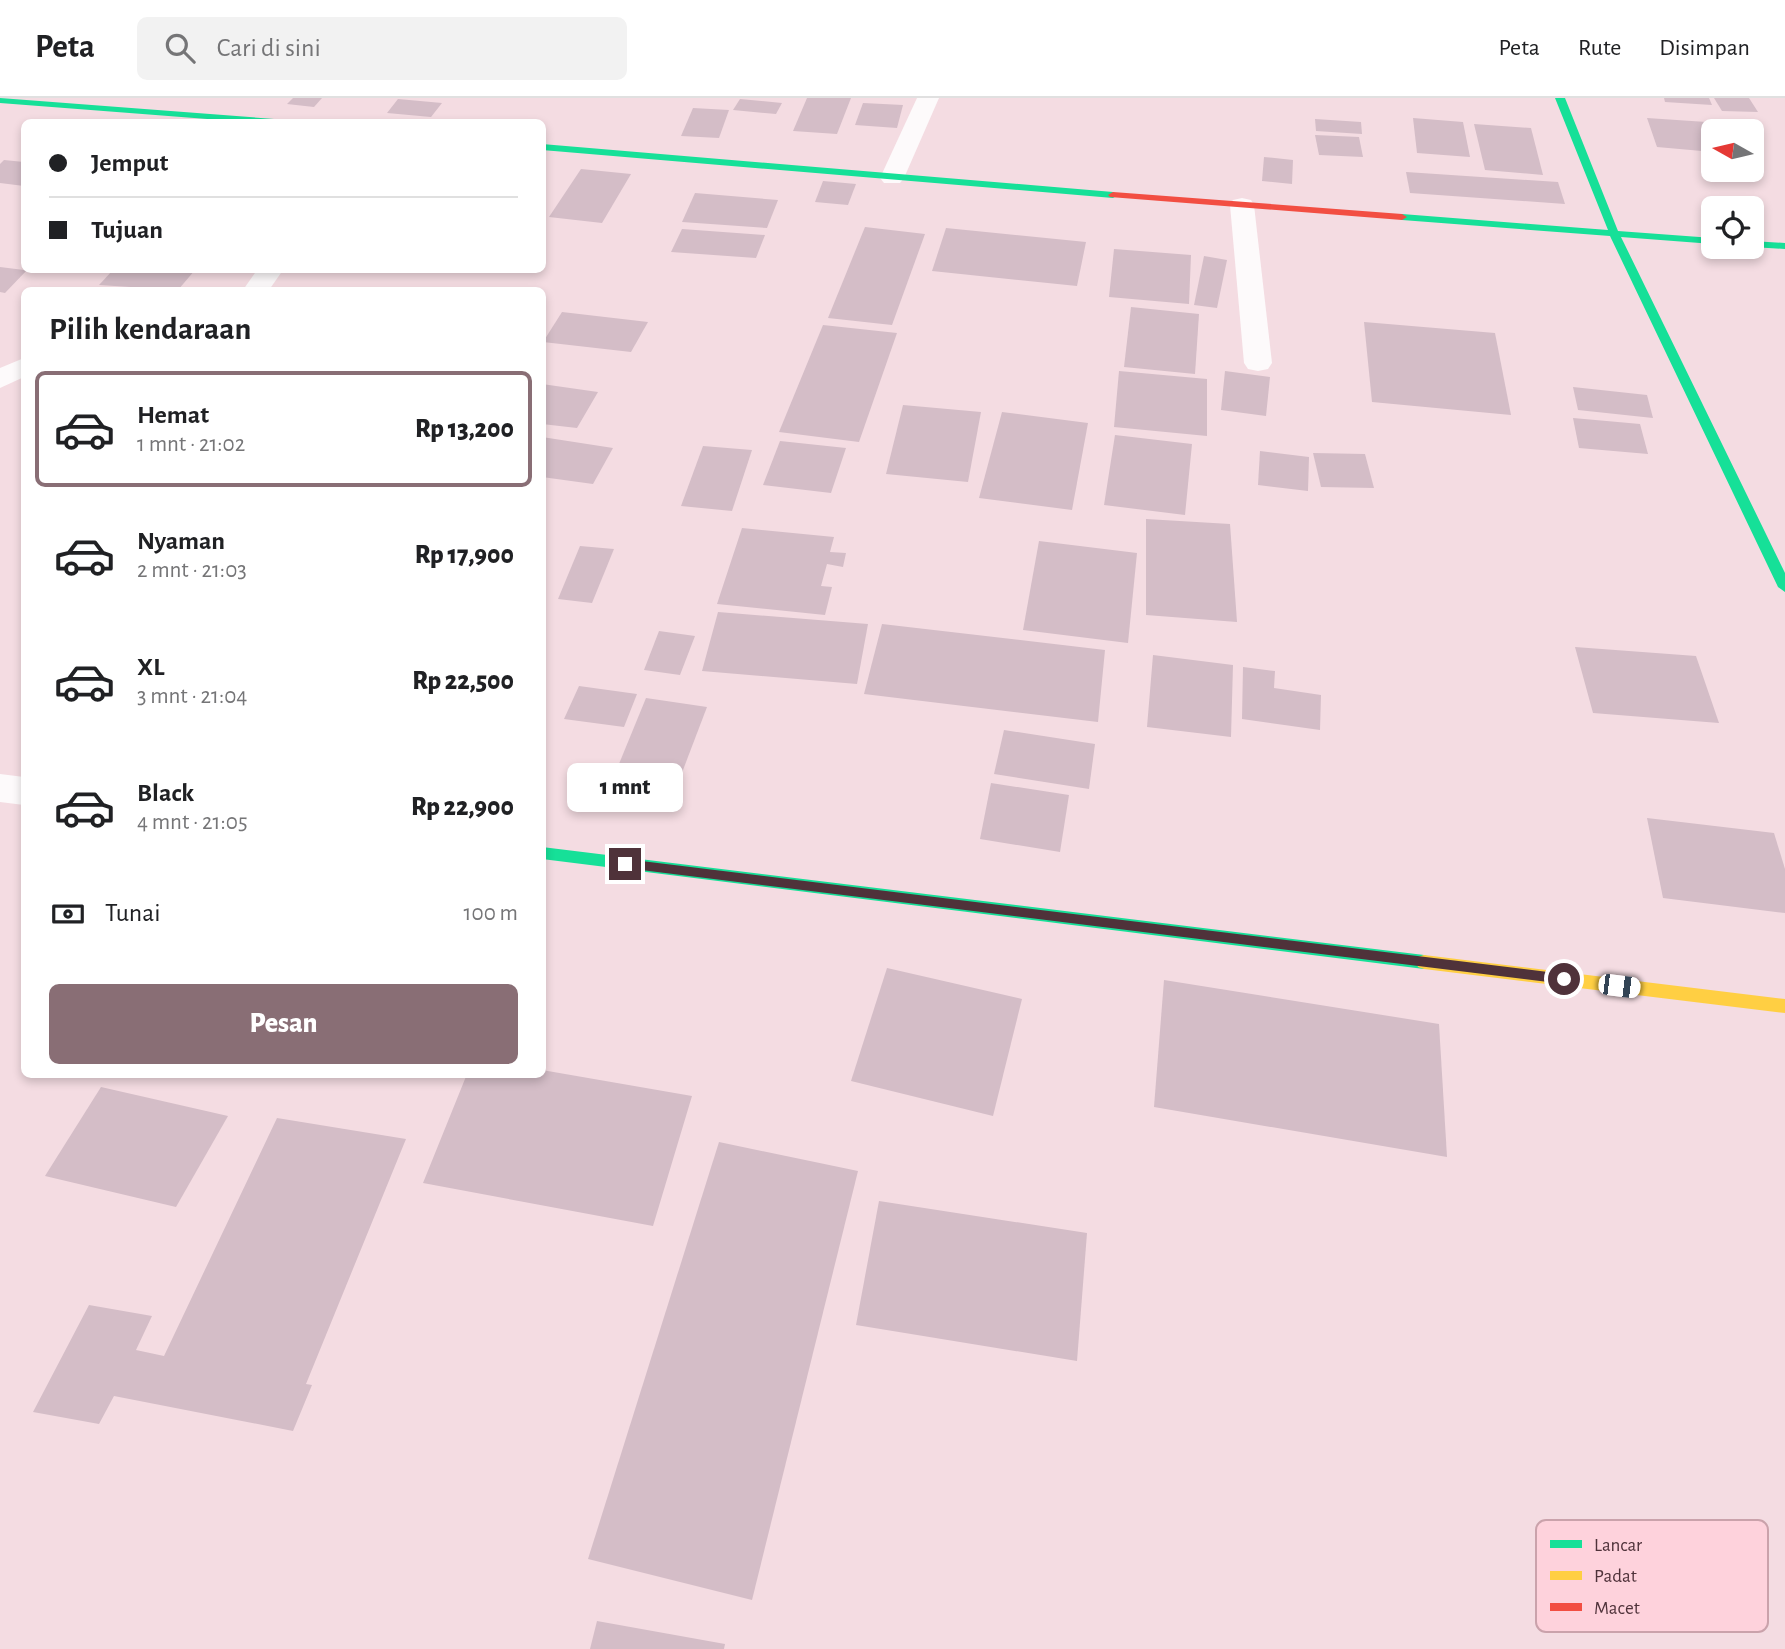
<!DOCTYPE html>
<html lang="id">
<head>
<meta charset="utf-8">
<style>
  :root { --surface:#fff; --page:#f2f2f2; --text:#202124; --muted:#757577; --line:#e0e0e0; --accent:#896e75 }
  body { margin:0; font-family:"Alegreya Sans",sans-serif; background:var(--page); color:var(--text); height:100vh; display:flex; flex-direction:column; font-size:26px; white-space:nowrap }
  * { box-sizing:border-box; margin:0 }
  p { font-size:23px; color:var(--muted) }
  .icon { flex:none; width:38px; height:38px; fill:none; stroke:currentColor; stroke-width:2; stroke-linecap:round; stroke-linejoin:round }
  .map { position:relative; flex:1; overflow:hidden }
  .sheet { position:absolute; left:21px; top:189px; width:525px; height:791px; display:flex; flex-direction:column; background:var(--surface); border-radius:10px; box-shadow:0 4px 10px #0003 }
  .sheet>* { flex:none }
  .hud { position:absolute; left:21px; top:21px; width:525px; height:154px; border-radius:10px; box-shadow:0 4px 10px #0003; display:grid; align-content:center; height:154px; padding:0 28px; background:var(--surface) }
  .needle { width:46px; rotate:278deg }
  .fabs { position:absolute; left:1701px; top:21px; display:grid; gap:14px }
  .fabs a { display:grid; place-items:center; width:63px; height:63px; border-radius:10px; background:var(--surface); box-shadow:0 4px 10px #0003; font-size:35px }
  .end { position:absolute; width:32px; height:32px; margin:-16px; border:9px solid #4f323a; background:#fff; box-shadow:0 0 0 4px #fff }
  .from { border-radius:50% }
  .bubble { position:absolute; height:49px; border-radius:10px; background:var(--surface); box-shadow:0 4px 10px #0003; font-size:23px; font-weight:800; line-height:49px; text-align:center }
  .car { position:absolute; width:21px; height:42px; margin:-21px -10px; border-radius:9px; box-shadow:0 0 5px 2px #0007; background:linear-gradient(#fff 24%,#345 0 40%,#fff 0 76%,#345 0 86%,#fff 0) }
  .hud b { display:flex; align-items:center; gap:24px; height:66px; font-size:26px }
  .hud b+b { border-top:2px solid var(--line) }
  .hud i { width:18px; height:18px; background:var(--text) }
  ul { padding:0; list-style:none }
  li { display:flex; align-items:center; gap:21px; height:116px; margin:0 14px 10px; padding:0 14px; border:4px solid transparent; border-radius:10px }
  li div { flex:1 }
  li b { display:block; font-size:26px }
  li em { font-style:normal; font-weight:800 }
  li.active { border-color:var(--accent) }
  li>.icon { width:63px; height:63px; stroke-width:1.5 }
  h2 { padding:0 28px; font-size:32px; line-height:84px }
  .pay { display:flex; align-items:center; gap:18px; height:77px; padding:0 28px; font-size:26px }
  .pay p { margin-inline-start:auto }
  .cta { display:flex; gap:14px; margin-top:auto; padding:14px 28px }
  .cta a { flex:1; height:80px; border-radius:10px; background:var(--accent); color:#fff; font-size:28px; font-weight:800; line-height:80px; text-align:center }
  header { display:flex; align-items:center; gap:42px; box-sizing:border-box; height:98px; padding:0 35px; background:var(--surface); border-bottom:2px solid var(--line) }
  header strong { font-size:33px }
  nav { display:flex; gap:38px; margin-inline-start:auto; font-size:24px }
  .search { width:490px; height:63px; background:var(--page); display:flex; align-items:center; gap:18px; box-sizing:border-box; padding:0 24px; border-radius:10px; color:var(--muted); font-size:26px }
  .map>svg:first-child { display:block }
</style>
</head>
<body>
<header>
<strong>Peta</strong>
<div class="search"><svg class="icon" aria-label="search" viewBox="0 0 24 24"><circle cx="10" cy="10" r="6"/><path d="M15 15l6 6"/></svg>Cari di sini</div>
<nav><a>Peta</a><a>Rute</a><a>Disimpan</a></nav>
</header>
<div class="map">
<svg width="1785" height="1551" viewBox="0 0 1785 1551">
  <rect width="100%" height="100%" fill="#f4dce2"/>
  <g fill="#d4bdc7">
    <polygon points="293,0 322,0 314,9 287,6"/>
    <polygon points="807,0 851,0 837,36 793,33"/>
    <polygon points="1664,0 1709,0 1712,7 1665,4"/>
    <polygon points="1714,0 1749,0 1758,14 1722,13"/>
    <polygon points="398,1 442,5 431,19 387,15"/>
    <polygon points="740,1 782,5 776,16 733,12"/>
    <polygon points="863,5 903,7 897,30 855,27"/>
    <polygon points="693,10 729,12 719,40 681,38"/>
    <polygon points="1413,20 1463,24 1470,59 1417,55"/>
    <polygon points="1647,20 1736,26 1739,33 1713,33 1713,54 1657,49"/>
    <polygon points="1315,21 1361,24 1362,36 1316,33"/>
    <polygon points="1474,26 1531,30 1543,77 1485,72"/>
    <polygon points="1315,37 1359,39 1363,59 1319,57"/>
    <polygon points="1264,59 1293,62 1292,86 1262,83"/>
    <polygon points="4,62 24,64 24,88 0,85 0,66"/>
    <polygon points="581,71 631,76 602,125 549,119"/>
    <polygon points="1406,74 1558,84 1565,106 1410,95"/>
    <polygon points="823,83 856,86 848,107 815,104"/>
    <polygon points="695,95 778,102 767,130 682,124"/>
    <polygon points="865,129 925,136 892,227 828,220"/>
    <polygon points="946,130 1086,144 1077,188 932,173"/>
    <polygon points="682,131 765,137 756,160 671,154"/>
    <polygon points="1114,151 1191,157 1189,206 1109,199"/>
    <polygon points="1204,158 1227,162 1217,210 1194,207"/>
    <polygon points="0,169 24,172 27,172 5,195 0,194"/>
    <polygon points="113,172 195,172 178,192 99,187"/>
    <polygon points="1131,209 1199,216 1195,276 1124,269"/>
    <polygon points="562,214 648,224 631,254 543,244"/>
    <polygon points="1364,224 1495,235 1511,317 1372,304"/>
    <polygon points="823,227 897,235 859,344 779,334"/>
    <polygon points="1119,273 1207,281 1207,338 1114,329"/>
    <polygon points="1225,273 1270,279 1266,318 1221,312"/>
    <polygon points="542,286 598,294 577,330 542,326"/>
    <polygon points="1573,289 1647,297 1653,320 1578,312"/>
    <polygon points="903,307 981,314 968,384 886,376"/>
    <polygon points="1002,314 1088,325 1072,412 979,400"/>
    <polygon points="1573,320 1640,326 1648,356 1579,350"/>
    <polygon points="1115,337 1192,346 1185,417 1104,407"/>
    <polygon points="542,339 613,350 593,386 542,379"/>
    <polygon points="780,343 846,350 831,395 763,387"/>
    <polygon points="703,348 752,352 732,413 681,408"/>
    <polygon points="1260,353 1309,359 1308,393 1258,387"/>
    <polygon points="1313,355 1365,356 1374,390 1321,389"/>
    <polygon points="1146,421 1230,426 1237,524 1146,517"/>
    <polygon points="742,430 834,439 830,454 846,455 843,469 827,466 821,488 832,489 825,517 717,506"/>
    <polygon points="1039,443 1137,455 1128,545 1023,532"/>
    <polygon points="580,448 614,451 592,505 558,501"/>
    <polygon points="718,514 868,526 857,586 702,573"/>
    <polygon points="882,526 1105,552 1098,624 864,596"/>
    <polygon points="659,533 695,538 680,577 644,572"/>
    <polygon points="1575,549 1696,558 1719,625 1593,615"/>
    <polygon points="1153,557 1233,567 1231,639 1147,629"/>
    <polygon points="1243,569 1275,573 1274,590 1321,597 1320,632 1242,621"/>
    <polygon points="579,588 637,596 624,629 564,621"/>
    <polygon points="646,600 707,609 675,693 612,683"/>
    <polygon points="1004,632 1095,646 1089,691 994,676"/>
    <polygon points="991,685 1069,697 1060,754 980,741"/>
    <polygon points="1647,720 1774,735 1785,771 1785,815 1663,800"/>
    <polygon points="887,870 1022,901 993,1018 851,983"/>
    <polygon points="1164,882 1439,926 1447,1059 1154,1009"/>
    <polygon points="542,972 692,998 653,1128 423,1085 467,976 542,976"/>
    <polygon points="101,989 228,1018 176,1109 45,1078"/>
    <polygon points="277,1020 406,1041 306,1286 312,1287 293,1333 114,1298 99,1326 33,1314 89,1207 152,1218 136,1252 164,1258"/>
    <polygon points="719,1044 858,1073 752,1502 588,1461"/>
    <polygon points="879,1103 1087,1135 1077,1263 856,1227"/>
    <polygon points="597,1523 725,1546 724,1551 590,1551"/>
  </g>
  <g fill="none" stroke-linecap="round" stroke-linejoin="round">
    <g fill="#fdfafb" fill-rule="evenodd">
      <polygon points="917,0 939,0 904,80 900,85 884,85 880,80"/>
      <polygon points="1242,100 1251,102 1254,107 1272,265 1268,271 1258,273 1248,271 1244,265 1230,107 1233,102"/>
      <polygon points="257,172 283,172 269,192 243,192"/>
      <polygon points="24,260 24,279 0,290 0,270"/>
      <polygon points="0,676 24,679 24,707 0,704"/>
    </g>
    <g fill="#16e098" fill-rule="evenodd">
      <polygon points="0,0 274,21 279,24 246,24 0,5"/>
      <polygon points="1555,0 1565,0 1618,133 1713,140 1713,146 1621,139 1785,475 1785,494 1778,489 1610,138 1402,122 1397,119 1402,116 1608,132"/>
      <polygon points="542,46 1113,94 1118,97 1113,100 542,52"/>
      <polygon points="1752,143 1785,145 1785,151 1752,149"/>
      <polygon points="542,749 1424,857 1430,859 1432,864 1430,869 1424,871 542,761"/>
    </g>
    <polygon fill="#ffcf43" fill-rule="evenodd" points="1424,857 1785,901 1785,915 1424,871 1418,869 1416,864 1418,859"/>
    <polygon fill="#f24e42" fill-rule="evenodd" points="1113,94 1402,116 1407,119 1402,122 1110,99 1108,97"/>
  </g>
  <polygon fill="#4f323a" points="625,761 1564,876 1570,881 1564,886 625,770 620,766"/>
  <rect x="1536" y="1422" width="232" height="112" rx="10" fill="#fed2dc" stroke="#caa2ab" stroke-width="2"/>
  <rect x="1550" y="1442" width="32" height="8" fill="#16e098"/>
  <rect x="1550" y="1473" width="32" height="9" fill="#ffcf43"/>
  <rect x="1550" y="1505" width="32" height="8" fill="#f24e42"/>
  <g font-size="19" fill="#4f323a">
    <text x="1594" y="1453">Lancar</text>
    <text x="1594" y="1484">Padat</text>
    <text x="1594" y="1516">Macet</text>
  </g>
</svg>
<div class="fabs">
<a><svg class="needle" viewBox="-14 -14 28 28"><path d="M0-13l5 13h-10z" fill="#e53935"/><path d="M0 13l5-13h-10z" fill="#757577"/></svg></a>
<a><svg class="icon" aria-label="locate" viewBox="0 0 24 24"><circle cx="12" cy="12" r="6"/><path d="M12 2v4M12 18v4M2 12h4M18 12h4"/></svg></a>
</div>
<i class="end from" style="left:1564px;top:881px"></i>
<i class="end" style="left:625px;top:766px"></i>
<div class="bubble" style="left:567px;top:665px;width:116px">1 mnt</div>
<i class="car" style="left:1619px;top:888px;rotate:97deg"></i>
<div class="hud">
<b><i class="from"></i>Jemput</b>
<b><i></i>Tujuan</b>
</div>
<section class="sheet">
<h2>Pilih kendaraan</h2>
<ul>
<li class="active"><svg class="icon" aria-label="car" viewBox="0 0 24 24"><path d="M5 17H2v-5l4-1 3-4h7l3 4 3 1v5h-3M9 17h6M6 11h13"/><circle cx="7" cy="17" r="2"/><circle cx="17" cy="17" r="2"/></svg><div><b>Hemat</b><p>1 mnt · 21:02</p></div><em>Rp 13,200</em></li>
<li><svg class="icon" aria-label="car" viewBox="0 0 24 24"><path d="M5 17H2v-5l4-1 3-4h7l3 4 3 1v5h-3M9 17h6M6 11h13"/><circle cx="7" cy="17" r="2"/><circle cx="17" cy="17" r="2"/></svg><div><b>Nyaman</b><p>2 mnt · 21:03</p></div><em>Rp 17,900</em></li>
<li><svg class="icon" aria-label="car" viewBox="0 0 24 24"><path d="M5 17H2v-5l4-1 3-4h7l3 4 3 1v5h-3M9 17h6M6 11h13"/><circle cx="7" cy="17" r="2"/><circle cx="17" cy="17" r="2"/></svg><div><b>XL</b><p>3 mnt · 21:04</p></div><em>Rp 22,500</em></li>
<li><svg class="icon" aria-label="car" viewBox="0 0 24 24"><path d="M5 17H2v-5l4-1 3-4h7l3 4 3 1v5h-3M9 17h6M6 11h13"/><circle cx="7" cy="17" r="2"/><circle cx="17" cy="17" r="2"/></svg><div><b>Black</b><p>4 mnt · 21:05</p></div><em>Rp 22,900</em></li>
</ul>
<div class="pay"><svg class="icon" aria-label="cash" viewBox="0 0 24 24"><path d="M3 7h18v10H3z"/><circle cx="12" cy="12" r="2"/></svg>Tunai<p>100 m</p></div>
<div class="cta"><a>Pesan</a></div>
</section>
</div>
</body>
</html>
